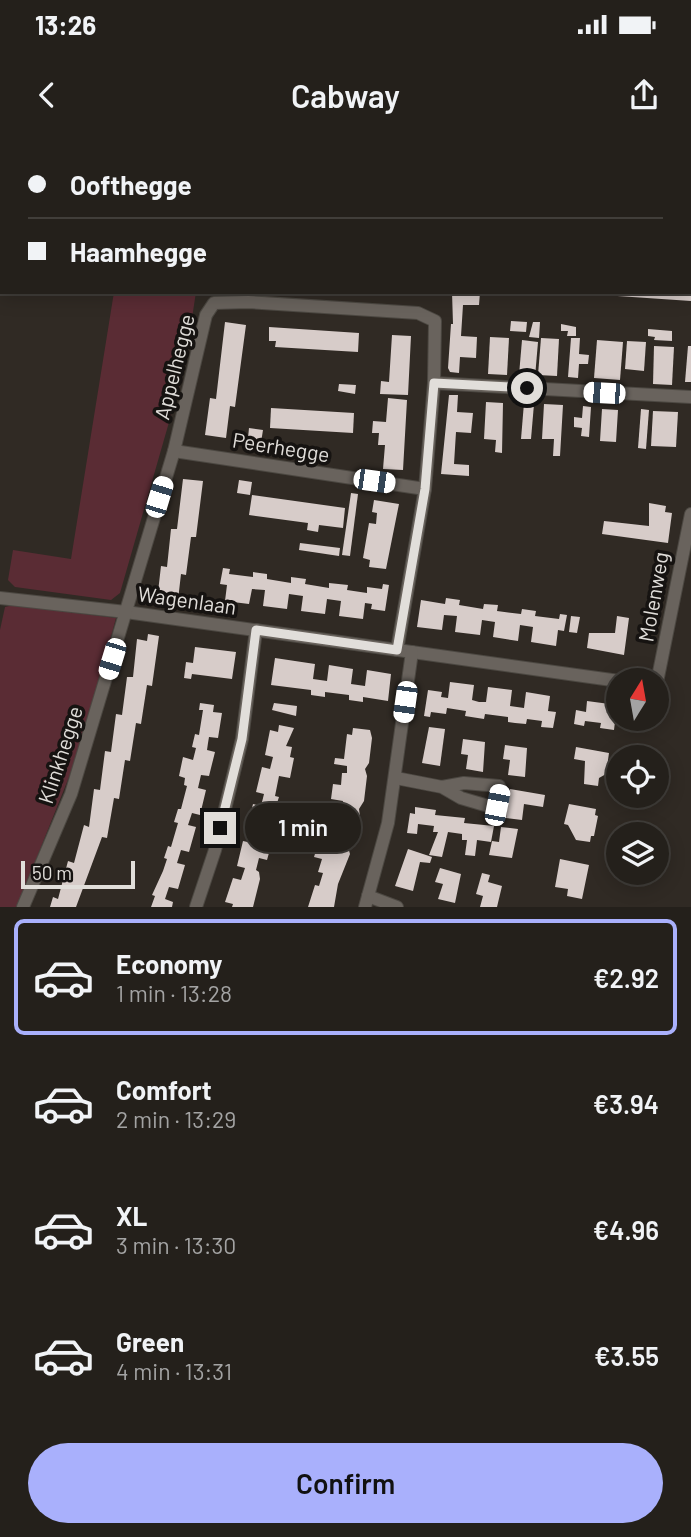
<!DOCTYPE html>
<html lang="en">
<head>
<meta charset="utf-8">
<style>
  :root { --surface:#24201b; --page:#2c2824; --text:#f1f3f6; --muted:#a3a3a3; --line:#413e3a; --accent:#a9b0fc }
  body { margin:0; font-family:Barlow,sans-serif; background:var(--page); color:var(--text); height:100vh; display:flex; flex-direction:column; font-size:26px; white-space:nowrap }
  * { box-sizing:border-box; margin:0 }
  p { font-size:23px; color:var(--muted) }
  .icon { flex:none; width:38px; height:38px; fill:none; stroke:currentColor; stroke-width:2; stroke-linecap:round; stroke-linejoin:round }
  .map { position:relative; height:767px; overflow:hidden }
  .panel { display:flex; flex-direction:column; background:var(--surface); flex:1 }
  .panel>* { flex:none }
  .hud { position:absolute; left:0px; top:0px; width:691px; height:154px; box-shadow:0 4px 18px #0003,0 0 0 2px var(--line); display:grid; align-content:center; height:154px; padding:0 28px; background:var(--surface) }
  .needle { width:46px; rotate:11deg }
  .controls { position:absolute; left:606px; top:528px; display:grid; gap:14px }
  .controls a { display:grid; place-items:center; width:63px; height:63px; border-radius:50%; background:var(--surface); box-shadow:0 4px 18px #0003,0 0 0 2px var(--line); font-size:35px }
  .scale { position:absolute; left:21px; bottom:18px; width:114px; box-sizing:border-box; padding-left:7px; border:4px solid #e1deda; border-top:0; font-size:19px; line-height:24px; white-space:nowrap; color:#e1deda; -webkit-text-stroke:5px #161311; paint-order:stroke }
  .end { position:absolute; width:32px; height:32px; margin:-16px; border:9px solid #e1deda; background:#111; box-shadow:0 0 0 4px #111 }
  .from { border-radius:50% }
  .bubble { position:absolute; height:49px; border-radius:24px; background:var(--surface); box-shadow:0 4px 18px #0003,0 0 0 2px var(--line); font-size:23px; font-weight:600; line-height:49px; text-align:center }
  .car { position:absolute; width:21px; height:42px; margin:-21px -10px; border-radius:9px; box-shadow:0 0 5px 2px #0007; background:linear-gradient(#fff 24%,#345 0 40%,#fff 0 76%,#345 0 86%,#fff 0) }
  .hud b { display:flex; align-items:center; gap:24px; height:66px; font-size:26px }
  .hud b+b { border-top:2px solid var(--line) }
  .hud i { width:18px; height:18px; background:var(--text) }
  ul { padding:12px 0 0; list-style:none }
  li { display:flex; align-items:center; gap:21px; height:116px; margin:0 14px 10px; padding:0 14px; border:4px solid transparent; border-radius:10px }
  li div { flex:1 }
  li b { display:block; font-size:26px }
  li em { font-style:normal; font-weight:600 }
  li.selected { border-color:var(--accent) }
  li>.icon { width:63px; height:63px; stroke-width:1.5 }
  .action { display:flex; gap:14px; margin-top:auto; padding:14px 28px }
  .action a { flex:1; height:80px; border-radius:42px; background:var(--accent); color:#111; font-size:28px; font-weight:600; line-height:80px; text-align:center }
  .status { display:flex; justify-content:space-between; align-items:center; height:49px; padding:0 35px; background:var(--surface); direction:ltr }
  .status svg { height:19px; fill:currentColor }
  header { display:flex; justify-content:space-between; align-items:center; height:91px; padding:0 28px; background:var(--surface); font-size:32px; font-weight:600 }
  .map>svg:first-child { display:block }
</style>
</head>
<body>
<div class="status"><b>13:26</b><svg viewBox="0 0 49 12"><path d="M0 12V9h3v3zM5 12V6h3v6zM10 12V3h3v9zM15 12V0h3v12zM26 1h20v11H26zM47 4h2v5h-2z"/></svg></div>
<header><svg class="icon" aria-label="back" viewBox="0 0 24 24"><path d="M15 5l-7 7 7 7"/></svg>Cabway<svg class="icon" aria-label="share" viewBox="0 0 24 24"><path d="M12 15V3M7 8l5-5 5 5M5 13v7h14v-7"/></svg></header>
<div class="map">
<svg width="691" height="767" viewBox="0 0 691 767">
  <rect width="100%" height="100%" fill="#302a24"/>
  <g fill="#5a2c34">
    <polygon points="114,152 196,152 184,230 120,453 111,460 15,447 8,440 13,410 71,419"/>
    <polygon points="13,465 116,478 83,602 17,767 0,767 0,490 5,467"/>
  </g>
  <g fill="#d7ccc9">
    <polygon points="452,152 480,152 479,165 463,165 461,196 477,197 476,218 460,217 459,233 450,232 448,228 451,184 453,184"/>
    <polygon points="588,152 691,152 691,161 588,154"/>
    <polygon points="511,181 527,182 526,192 510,191"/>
    <polygon points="225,182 246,185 235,267 230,266 226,298 205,295 210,258 216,259"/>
    <polygon points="533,182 540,182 539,198 529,197"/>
    <polygon points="561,184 576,187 576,196 567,196 568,191 561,191"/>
    <polygon points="269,187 359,193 358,212 275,207 276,201 269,201"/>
    <polygon points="648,189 672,191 672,201 654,200 655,197 648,196"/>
    <polygon points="392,195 411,196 408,255 380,254 381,241 389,242"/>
    <polygon points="490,197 509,198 507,235 488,234"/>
    <polygon points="541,198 559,199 557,236 538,235"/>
    <polygon points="571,198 580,198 579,214 589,215 588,224 579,224 578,238 568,237"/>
    <polygon points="522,200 538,202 535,237 519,235"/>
    <polygon points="597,200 623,202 620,240 594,238"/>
    <polygon points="627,201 646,202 644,231 625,229"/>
    <polygon points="654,206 674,207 672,245 653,244"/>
    <polygon points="688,206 691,206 691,242 685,242"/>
    <polygon points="339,244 356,245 355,254 338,251"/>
    <polygon points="449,255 458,255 457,272 473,273 471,293 456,292 454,324 469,325 469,336 441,334"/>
    <polygon points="388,258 407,260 403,330 383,329 385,305 378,305 379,293 372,293 373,281 386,282"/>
    <polygon points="486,262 503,263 502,313 495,312 496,300 484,299"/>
    <polygon points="524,263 534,264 531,299 521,299"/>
    <polygon points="544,264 563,265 560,316 553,316 554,299 542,299"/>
    <polygon points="583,266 591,267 589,297 581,296 582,288 574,287 574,277 582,278"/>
    <polygon points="271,268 354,273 353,293 270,288"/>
    <polygon points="602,269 618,270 616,302 600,301"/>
    <polygon points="641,269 649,270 646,309 638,308"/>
    <polygon points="653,271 678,272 676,307 651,306"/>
    <polygon points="249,288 263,290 260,309 247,308"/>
    <polygon points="183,339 203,341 196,397 191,397 186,435 181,434 178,460 167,459 168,453 158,452 161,426 167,427 171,389 177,389"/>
    <polygon points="239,340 252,342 250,355 237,353"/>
    <polygon points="351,353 358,354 350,416 342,415"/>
    <polygon points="252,355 345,368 343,388 319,385 318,392 307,390 308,383 249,375"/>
    <polygon points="374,360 399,364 386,429 369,427 370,420 363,418 369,383 376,384 377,373 372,372"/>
    <polygon points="649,363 666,366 665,372 672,373 668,403 602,394 604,381 649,386"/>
    <polygon points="300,403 340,408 339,416 299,410"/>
    <polygon points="223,428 230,429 229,434 253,437 253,432 267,434 267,439 291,443 291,437 306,439 305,444 329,448 329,443 348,445 347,450 367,453 367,447 382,449 383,444 389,445 385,471 371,469 372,464 365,463 363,479 339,476 341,461 327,459 325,474 301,471 303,456 289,454 287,469 263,466 265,450 252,449 249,464 225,461 227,445 220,444"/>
    <polygon points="446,458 460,460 459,465 483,469 484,464 498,465 497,471 521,474 522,469 536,471 535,476 559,479 560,474 567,475 564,491 558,490 556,506 531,502 533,487 520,485 518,501 493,497 495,482 482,480 480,495 455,492 457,476 444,475 442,490 417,487 421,460 445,464"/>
    <polygon points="571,476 580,477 577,493 569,492"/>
    <polygon points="617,476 629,478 624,515 587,508 589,493 615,493"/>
    <polygon points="148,494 159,496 152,546 147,545 141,584 136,583 130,621 125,620 119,659 114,658 107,698 102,697 76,767 50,767 53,757 58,759 68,721 74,723 84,685 89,687 94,649 100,650 105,611 111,612 116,574 122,575 127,537 133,537 137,499 147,501"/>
    <polygon points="195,507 236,512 232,539 192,534 191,539 184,538 186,522 193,523"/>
    <polygon points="275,518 315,524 313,539 327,541 329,525 353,529 351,544 365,546 367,530 391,534 388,561 363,557 363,562 349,560 349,555 325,552 325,557 311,555 311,550 271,545"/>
    <polygon points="450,542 474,545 472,560 479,562 486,562 488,547 512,550 510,566 524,568 526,552 550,556 548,571 556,572 553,588 541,587 542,581 527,579 526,584 515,583 508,582 508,577 485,574 484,579 465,576 466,571 447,568 446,574 431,572 430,577 424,576 428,550 442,552 441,557 448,558"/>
    <polygon points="587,561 617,565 614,590 600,588 601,583 585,581 584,586 574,584 576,570 586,572"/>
    <polygon points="200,563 214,565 213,572 222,573 218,598 209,597 208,603 207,610 215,612 209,636 201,635 198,648 206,650 200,675 192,673 188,685 196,687 189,712 181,710 177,723 185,725 178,749 169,747 165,759 173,762 172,767 151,767 155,756 152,755 163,731 167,719 164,718 168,706 171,707 178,683 174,682 178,669 181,669 187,646 184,645 185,638 179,636 183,617 193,620 196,608 192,607 195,594 199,595 203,570 199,570"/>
    <polygon points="274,563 297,566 296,576 272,570"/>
    <polygon points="279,585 294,588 286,606 292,607 290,617 294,618 290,638 279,636 275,656 279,657 277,663 269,681 276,683 269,694 268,701 272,702 267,720 259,718 256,730 259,732 260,739 253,767 232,767 233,764 225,762 233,738 241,740 245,728 237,726 243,701 252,703 255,691 247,689 253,664 261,666 264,654 256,652 262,627 270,629 273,617 265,615 270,590 278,592"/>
    <polygon points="429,587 445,589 440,626 422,623"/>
    <polygon points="353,588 370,590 372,598 369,623 365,629 367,636 364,661 359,669 360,677 353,701 348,707 350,714 338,744 334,767 308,767 315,745 319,746 323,733 318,732 322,719 314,717 319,701 331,704 333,696 329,694 336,670 340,671 342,665 343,661 331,659 333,644 341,645 342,633 347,633 347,626 334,624 335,618 344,619 347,594 352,595"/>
    <polygon points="463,599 485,602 483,632 466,629 468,615 461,614"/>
    <polygon points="505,605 527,608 525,637 508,635 510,620 503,619"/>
    <polygon points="576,607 609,613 606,634 599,638 598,646 584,644 585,621 574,619"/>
    <polygon points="510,649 545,655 543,667 524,664 522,680 506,678"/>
    <polygon points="569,664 596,669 595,675 598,676 594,696 591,696 590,702 576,700 568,685 564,684"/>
    <polygon points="415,667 436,670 435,675 465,678 464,683 494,686 491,702 477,700 475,716 465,715 467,700 462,700 462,694 448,692 442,717 429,715 438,692 433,692 434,686 418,684 417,694 407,693 410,673 415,674"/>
    <polygon points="501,687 518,689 512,718 489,715 492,701 499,702"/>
    <polygon points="408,709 432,717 430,723 420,722 413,751 395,746"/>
    <polygon points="560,719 589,725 582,759 567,756 568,749 555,747"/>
    <polygon points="440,728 461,734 455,763 438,759 443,744 435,742"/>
    <polygon points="482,733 490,735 488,742 502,746 497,767 480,767 483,756 476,754"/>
  </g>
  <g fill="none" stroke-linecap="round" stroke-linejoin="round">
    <defs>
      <g id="minor">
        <polyline points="0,113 2,113"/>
        <polyline points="434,243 691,257"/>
        <polyline points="174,311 425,349"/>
        <polyline points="0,458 126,472 619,541"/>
        <polyline points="656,547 691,374"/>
        <polyline points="396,638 442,647 461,658 495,668 500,649 499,646 464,643 442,647"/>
        <polyline points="368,756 397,767"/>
        <polyline points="23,767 71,654 174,311 206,175 214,163 248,162 418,173 435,181 434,243 425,349 397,510"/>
        <polyline points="196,767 215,710 242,599 256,490"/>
        <polyline points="365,767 388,683 412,512"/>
      </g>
    </defs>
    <use href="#minor" stroke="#4c4842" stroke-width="14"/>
    <use href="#minor" stroke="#69635d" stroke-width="12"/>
  </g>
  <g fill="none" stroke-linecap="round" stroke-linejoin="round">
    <polyline stroke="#e1deda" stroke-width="9" points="220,688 242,599 256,490 397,510 425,349 434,243 527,248"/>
  </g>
  <g text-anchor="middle" stroke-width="7" stroke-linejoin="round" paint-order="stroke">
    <g font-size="21" fill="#e1deda" stroke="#161311">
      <text transform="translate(175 227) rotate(-76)" y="7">Appelhegge</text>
      <text transform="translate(281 308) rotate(9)" y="7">Peerhegge</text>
      <text transform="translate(654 457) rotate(-80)" y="7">Molenweg</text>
      <text transform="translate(187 461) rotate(8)" y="7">Wagenlaan</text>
      <text transform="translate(61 615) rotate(-72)" y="7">Klinkhegge</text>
    </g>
  </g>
</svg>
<div class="controls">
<a><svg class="needle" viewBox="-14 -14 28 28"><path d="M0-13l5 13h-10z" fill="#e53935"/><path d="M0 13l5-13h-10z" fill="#a3a3a3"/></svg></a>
<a><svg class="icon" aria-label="locate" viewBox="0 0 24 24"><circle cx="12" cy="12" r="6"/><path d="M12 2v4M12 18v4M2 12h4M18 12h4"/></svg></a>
<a><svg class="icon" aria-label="layers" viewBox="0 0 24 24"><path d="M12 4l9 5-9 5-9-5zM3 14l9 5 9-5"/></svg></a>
</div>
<div class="scale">50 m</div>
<i class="end from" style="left:527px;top:248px"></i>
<i class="end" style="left:220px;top:688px"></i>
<div class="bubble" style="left:245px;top:663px;width:116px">1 min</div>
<i class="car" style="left:604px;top:253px;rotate:273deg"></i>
<i class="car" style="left:374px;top:341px;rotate:98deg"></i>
<i class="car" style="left:159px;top:357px;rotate:17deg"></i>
<i class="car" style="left:112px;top:519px;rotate:197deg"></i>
<i class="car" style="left:405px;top:562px;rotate:188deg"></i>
<i class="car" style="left:497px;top:665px;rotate:11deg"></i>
<div class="hud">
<b><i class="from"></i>Oofthegge</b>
<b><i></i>Haamhegge</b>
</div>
</div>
<section class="panel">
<ul>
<li class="selected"><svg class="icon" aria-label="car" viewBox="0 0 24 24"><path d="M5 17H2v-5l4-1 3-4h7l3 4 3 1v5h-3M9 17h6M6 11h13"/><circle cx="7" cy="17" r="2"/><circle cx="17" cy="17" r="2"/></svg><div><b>Economy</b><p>1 min · 13:28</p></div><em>€2.92</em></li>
<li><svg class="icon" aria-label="car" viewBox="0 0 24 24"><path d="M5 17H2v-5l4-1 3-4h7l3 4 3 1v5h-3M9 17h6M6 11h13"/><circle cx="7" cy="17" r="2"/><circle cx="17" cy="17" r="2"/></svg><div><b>Comfort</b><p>2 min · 13:29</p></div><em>€3.94</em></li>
<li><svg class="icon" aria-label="car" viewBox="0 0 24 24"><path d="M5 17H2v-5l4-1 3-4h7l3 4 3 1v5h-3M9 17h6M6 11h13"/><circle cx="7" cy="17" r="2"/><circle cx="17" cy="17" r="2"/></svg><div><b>XL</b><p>3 min · 13:30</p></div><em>€4.96</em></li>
<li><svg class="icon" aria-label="car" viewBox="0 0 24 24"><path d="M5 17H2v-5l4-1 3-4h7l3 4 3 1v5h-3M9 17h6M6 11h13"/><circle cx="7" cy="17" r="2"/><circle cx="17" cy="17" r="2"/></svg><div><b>Green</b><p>4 min · 13:31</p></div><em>€3.55</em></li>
</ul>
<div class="action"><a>Confirm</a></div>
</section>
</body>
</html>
